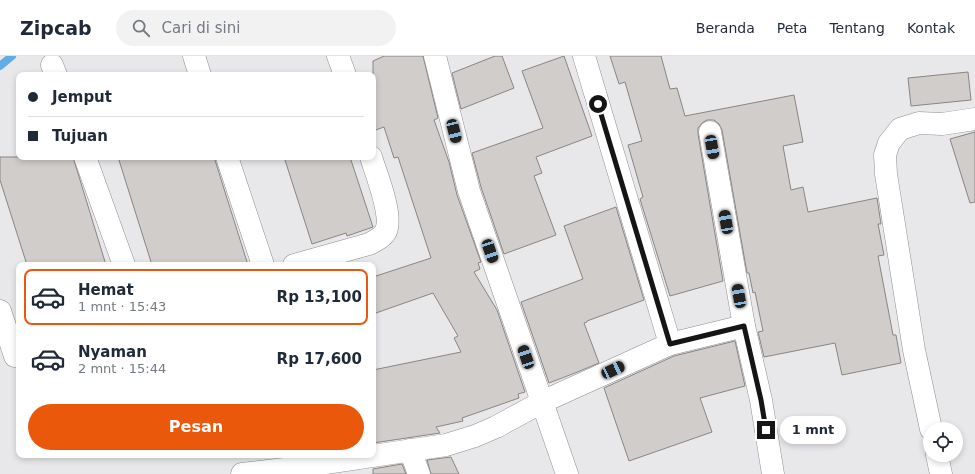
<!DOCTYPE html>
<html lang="id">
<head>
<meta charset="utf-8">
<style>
  :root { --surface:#fff; --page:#f2f2f3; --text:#1f2937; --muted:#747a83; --line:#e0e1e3; --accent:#ea580c }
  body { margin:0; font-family:"DejaVu Sans",sans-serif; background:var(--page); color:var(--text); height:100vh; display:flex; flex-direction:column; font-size:15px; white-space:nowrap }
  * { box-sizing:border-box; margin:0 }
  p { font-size:13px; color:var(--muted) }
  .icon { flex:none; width:22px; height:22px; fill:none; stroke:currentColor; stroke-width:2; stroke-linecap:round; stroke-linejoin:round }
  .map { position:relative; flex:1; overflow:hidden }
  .panel { position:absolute; left:16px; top:206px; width:360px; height:196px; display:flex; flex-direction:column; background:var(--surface); border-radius:8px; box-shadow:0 2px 6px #0003 }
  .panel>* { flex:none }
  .guide { position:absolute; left:16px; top:16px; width:360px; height:88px; border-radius:8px; box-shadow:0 2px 6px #0003; display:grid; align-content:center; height:88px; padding:0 12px; background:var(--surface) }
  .fabs { position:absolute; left:923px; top:366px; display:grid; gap:8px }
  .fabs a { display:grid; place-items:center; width:40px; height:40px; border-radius:50%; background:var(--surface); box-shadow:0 2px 6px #0003; font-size:20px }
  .end { position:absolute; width:18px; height:18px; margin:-9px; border:5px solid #151516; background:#fff; box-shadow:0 0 0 2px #fff }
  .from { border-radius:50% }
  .bubble { position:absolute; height:28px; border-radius:14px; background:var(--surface); box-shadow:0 2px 6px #0003; font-size:13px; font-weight:700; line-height:28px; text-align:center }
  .car { position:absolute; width:12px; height:24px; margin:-12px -6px; border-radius:5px; box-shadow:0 0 3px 1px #0007; background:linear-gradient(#222 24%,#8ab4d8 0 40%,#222 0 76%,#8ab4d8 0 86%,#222 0) }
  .guide b { display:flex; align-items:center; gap:14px; height:38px; font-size:15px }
  .guide b+b { border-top:1px solid var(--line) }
  .guide i { width:10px; height:10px; background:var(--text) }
  ul { padding:7px 0 0; list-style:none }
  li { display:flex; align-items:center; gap:12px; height:56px; margin:0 8px 6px; padding:0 4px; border:2px solid transparent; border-radius:8px }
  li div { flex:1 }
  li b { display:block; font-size:15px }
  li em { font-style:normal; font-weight:700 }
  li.active { border-color:var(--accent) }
  li>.icon { width:36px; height:36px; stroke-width:1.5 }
  .action { display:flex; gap:8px; margin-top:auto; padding:8px 12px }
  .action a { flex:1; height:46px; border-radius:24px; background:var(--accent); color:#fff; font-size:16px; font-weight:700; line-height:46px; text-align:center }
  header { display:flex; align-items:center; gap:24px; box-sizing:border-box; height:56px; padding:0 20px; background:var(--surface); border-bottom:1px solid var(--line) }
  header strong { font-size:19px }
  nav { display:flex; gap:22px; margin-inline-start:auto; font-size:14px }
  .search { width:280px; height:36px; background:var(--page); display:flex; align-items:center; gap:10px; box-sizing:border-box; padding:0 14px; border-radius:22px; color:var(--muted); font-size:15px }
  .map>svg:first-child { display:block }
</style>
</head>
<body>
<header>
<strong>Zipcab</strong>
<div class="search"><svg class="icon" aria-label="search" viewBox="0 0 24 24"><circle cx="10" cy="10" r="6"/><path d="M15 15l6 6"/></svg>Cari di sini</div>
<nav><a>Beranda</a><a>Peta</a><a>Tentang</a><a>Kontak</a></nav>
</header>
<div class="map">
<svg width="975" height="418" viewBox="0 0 975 418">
  <rect width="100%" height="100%" fill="#e8e8eb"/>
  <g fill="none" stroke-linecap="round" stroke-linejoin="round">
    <polyline stroke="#60ade6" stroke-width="8" points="0,10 12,0"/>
  </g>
  <g fill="#d1cdcb" stroke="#898583">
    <polygon points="384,0 423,0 438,62 434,64 449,106 457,139 481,206 478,207 480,213 474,216 497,254 525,336 518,338 519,342 462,362 463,365 436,371 440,377 373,387 373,314 461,296 454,282 458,280 433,237 373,258 373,221 431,202 398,101 394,102 384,71 373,75 373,5"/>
    <polygon points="495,0 502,0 514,32 461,53 452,17"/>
    <polygon points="564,0 592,80 536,101 542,117 534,120 556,179 504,198 481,131 472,97 543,72 522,15"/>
    <polygon points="610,0 661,0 670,33 677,32 685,60 794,39 803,86 783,90 791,134 803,131 808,156 877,142 881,168 878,168 884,199 878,200 893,279 896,279 901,307 842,319 835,287 764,301 758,276 763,275 755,236 753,237 749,217 747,217 722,74 719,68 714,64 707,64 702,67 698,72 698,78 723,225 670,240 640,143 643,141 628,89 642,85 625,26 619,28"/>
    <polygon points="968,16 971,44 911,50 908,22"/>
    <polygon points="975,76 975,146 970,147 950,83"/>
    <polygon points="0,101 73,101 106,209 27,209 0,124"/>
    <polygon points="118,101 214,101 248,209 152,209"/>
    <polygon points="284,101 350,101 373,171 347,180 346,177 312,188"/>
    <polygon points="616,151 644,244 587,265 587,266 584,267 599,307 575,317 549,327 521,246 583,223 564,170"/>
    <polygon points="735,285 745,330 700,342 712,376 629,405 604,332 674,300"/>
    <polygon points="451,401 459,418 431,418 427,404"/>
    <polygon points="402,408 406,418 373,418 373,413"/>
  </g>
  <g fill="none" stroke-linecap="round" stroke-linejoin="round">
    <defs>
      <g id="street">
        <polyline points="194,0 200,19"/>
        <polyline points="338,0 345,19"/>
        <polyline points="435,0 469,135 567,418"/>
        <polyline points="52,9 56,19"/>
        <polyline points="710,76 744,270 761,344 773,418"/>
        <polyline points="85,101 124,209"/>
        <polyline points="227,101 263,209"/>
        <path d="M294,209L369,188C375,185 383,181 386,175C393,158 376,118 371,101"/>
        <polyline points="0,255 15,300"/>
        <polyline points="670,288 744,270"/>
        <polyline points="931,373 914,294 886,118 885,99 889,87 900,73 919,67 942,68 975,63"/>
        <polyline points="410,394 419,418"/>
        <polyline points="937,399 941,418"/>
        <polyline points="242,418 293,412 446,389 475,380 496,371 542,346 670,288 584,0"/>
      </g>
    </defs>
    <use href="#street" stroke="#8e8f92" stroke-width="23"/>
    <use href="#street" stroke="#fff" stroke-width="22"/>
  </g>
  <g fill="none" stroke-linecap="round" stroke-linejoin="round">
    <polyline stroke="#151516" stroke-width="5" points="598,48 670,288 744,270 761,344 766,374"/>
  </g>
</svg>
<div class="fabs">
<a><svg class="icon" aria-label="locate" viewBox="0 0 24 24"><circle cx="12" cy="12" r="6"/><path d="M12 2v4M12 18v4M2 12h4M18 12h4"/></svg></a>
</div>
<i class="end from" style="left:598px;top:48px"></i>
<i class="end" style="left:766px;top:374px"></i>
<div class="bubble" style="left:780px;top:360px;width:66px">1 mnt</div>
<i class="car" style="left:454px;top:75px;rotate:166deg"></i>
<i class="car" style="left:712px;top:91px;rotate:170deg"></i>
<i class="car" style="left:726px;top:166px;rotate:350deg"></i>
<i class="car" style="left:490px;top:195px;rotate:161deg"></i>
<i class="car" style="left:739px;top:240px;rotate:350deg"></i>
<i class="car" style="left:526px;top:301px;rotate:341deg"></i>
<i class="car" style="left:613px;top:314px;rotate:65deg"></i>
<div class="guide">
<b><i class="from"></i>Jemput</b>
<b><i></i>Tujuan</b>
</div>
<section class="panel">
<ul>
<li class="active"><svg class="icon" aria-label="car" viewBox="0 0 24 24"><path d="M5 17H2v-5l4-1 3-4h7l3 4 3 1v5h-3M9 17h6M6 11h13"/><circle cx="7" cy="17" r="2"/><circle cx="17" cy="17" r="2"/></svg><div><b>Hemat</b><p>1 mnt · 15:43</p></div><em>Rp 13,100</em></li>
<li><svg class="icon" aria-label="car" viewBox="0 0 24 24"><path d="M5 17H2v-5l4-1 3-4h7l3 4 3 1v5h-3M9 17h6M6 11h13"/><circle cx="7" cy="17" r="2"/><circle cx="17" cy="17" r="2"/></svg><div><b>Nyaman</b><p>2 mnt · 15:44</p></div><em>Rp 17,600</em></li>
</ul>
<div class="action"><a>Pesan</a></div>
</section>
</div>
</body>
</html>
